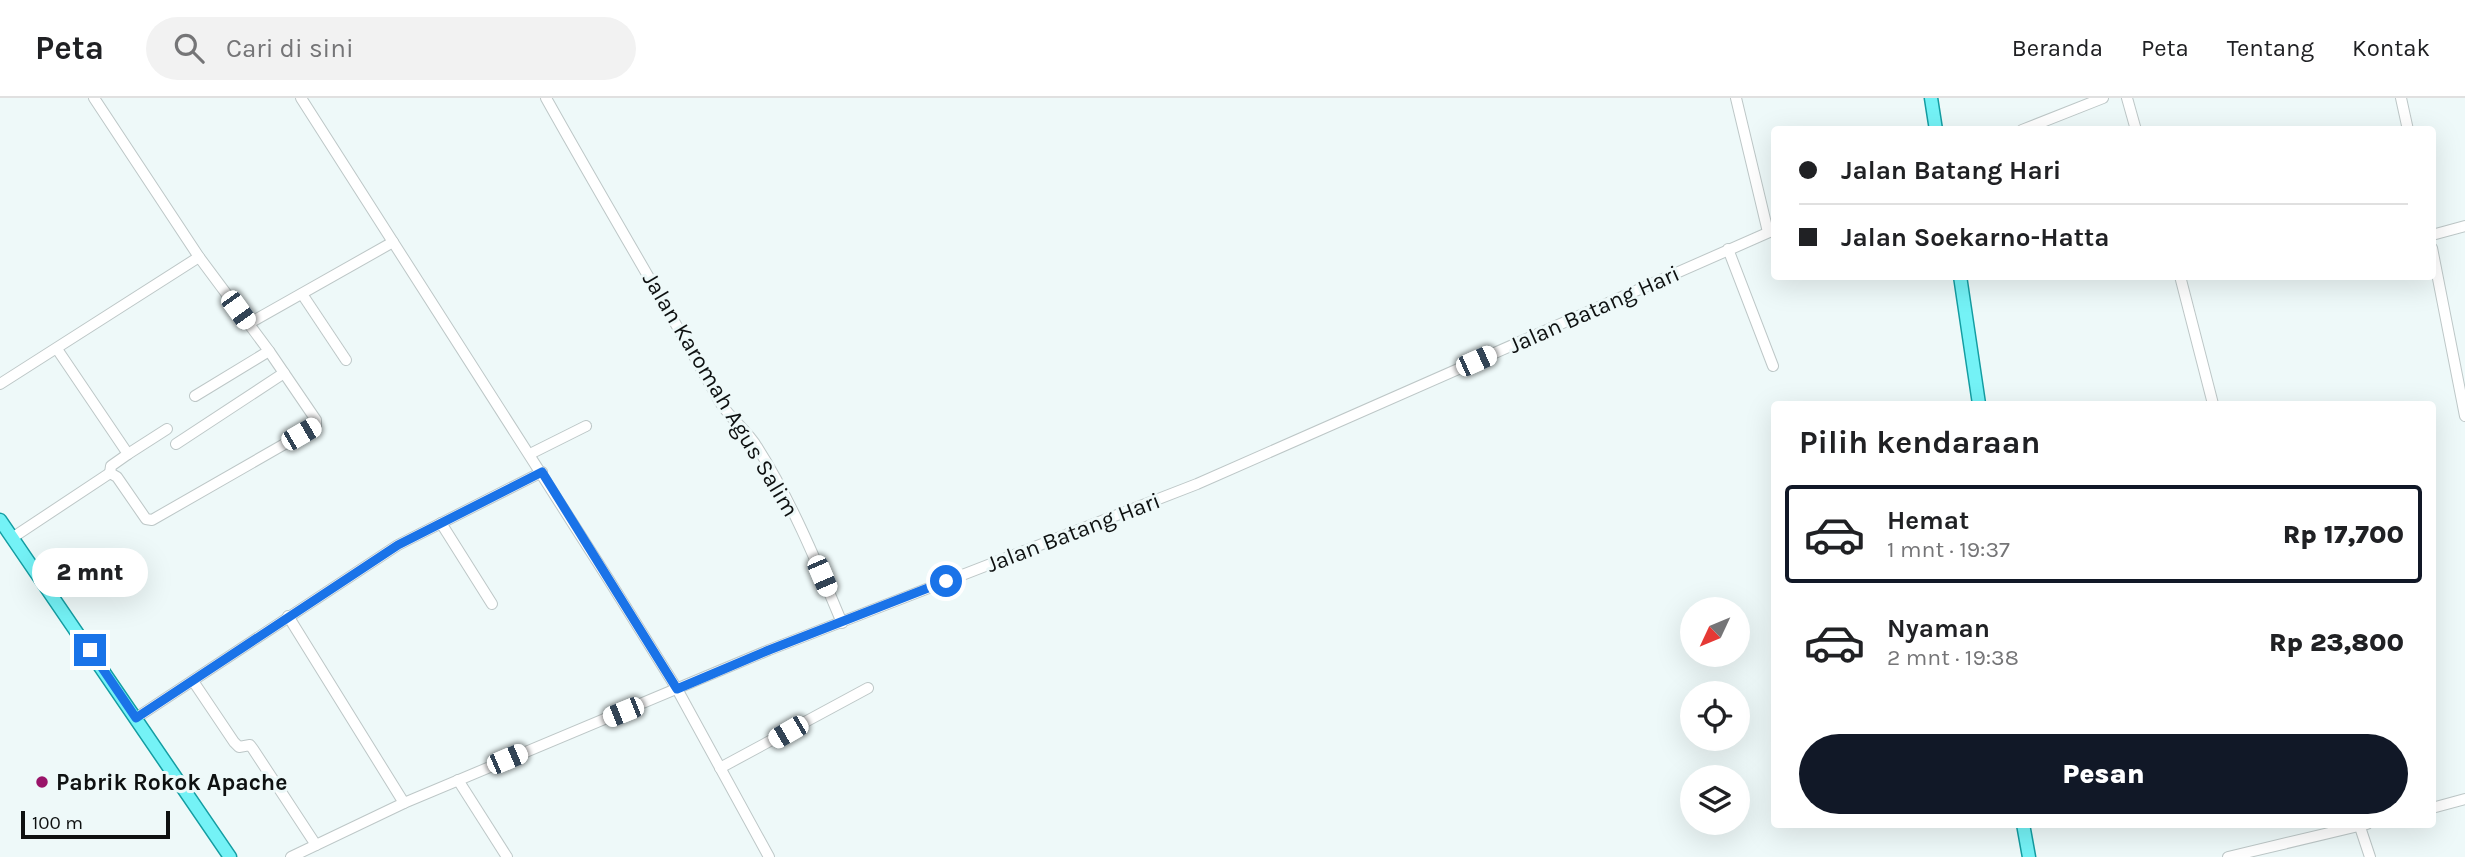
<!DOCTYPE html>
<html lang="id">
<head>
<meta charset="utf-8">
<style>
  :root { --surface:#fff; --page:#f2f2f2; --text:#202124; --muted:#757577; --line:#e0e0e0; --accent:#111827 }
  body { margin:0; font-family:Karla,sans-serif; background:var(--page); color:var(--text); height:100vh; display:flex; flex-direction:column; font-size:26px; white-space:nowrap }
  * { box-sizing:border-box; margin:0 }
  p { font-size:23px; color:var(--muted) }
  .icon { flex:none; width:38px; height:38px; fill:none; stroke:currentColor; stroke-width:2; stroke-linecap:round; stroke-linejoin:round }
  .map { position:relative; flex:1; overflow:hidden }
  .sheet { position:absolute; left:1771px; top:303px; width:665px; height:427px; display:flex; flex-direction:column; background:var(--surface); border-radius:7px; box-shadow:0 7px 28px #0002 }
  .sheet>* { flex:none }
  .top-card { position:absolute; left:1771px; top:28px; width:665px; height:154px; border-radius:7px; box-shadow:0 7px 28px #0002; display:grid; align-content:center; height:154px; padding:0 28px; background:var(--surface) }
  .needle { width:46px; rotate:226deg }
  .buttons { position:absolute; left:1680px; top:499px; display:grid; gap:14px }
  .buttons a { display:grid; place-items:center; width:70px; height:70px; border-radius:50%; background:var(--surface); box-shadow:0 7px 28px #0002; font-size:35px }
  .scale { position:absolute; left:21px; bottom:18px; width:149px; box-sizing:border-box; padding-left:7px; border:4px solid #0e1111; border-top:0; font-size:19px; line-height:24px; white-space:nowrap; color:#0e1111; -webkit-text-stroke:5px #eef9f9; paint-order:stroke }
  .end { position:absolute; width:32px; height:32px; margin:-16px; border:9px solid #1a73e8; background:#fff; box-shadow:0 0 0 4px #fff }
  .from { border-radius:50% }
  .bubble { position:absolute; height:49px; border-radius:24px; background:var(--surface); box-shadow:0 7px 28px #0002; font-size:23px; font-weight:800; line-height:49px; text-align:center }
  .car { position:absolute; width:21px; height:42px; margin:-21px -10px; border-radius:9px; box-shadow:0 0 5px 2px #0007; background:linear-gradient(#fff 24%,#345 0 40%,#fff 0 76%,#345 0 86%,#fff 0) }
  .top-card b { display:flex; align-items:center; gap:24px; height:66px; font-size:26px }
  .top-card b+b { border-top:2px solid var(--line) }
  .top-card i { width:18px; height:18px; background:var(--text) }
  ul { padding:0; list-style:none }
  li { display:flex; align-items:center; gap:21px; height:98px; margin:0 14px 10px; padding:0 14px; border:4px solid transparent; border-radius:7px }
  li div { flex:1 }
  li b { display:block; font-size:26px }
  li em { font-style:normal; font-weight:800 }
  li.active { border-color:var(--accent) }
  li>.icon { width:63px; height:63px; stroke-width:1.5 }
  h2 { padding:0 28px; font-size:32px; line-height:84px }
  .action { display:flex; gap:14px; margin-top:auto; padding:14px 28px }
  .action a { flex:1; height:80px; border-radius:42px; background:var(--accent); color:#fff; font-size:28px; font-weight:800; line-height:80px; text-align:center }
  header { display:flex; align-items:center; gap:42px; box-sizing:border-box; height:98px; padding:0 35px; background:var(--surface); border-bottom:2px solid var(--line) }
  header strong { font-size:33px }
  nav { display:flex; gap:38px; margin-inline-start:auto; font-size:24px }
  .search { width:490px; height:63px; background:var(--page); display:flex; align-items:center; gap:18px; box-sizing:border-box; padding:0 24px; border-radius:38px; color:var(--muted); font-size:26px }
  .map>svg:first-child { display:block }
</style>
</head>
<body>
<header>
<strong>Peta</strong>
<div class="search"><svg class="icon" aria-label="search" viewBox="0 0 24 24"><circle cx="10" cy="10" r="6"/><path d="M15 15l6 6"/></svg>Cari di sini</div>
<nav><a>Beranda</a><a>Peta</a><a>Tentang</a><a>Kontak</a></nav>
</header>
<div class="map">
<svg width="2465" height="759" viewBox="0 0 2465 759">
  <rect width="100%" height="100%" fill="#eef9f9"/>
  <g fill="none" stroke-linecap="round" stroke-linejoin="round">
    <defs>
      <g id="minor">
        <polyline points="301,0 609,482 677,591 769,759"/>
        <path d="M546,0C603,102 663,202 720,304C730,321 747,332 757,349C792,404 817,465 842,525"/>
        <polyline points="1736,0 1768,134"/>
        <polyline points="2127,0 2136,32"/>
        <polyline points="2401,0 2408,32"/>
        <polyline points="2022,32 2103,0"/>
        <polyline points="2432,137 2465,128"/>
        <polyline points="2432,150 2465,318"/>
        <polyline points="1728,151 1773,268"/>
        <polyline points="2180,178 2213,306"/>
        <polyline points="302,196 346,262"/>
        <polyline points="248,226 393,144"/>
        <polyline points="57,251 128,356 111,368 110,375"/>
        <polyline points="0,286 199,159"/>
        <polyline points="195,298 269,253"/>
        <polyline points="176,346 284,275"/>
        <polyline points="128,356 167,331"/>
        <polyline points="530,356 586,328"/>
        <polyline points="441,425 492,506"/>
        <polyline points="12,440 110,375 117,379 146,421 152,422 316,328 316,322 269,253 199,159 94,0"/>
        <polyline points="288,518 404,705"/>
        <polyline points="193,583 234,644 239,649 250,647 253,651 316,747"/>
        <polyline points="136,620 398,447 542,374"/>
        <polyline points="720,670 868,590"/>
        <polyline points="458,682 507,759"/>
        <polyline points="2432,710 2465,701"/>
        <polyline points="2359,726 2370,759"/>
        <polyline points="291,759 404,705 769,552 1197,386 1774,132"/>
        <polyline points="2228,759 2367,726"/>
      </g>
      <g id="major">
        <polyline points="1931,0 1936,32"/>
        <polyline points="1960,178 1979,306"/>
        <polyline points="0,422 230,759"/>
        <polyline points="2023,726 2029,759"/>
      </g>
    </defs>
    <use href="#minor" stroke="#bdc7c7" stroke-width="12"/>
    <use href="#major" stroke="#149da2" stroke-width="15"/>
    <use href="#minor" stroke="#fff" stroke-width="10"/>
    <use href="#major" stroke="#74f2f6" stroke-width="12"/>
  </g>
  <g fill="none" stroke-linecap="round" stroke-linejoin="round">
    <polyline stroke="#1a73e8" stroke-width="9" points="90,552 136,620 398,447 542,374 677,591 769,552 946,483"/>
  </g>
  <circle fill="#991469" stroke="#eef9f9" stroke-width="2.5" cx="42" cy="684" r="7"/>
  <g text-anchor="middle" stroke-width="6" stroke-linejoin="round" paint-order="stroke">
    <g font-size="23" fill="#0e1111" stroke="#eef9f9">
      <text transform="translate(1594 211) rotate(-24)" y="8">Jalan Batang Hari</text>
      <text transform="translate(721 296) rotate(59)" y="8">Jalan Karomah Agus Salim</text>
      <text transform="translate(1073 434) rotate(-21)" y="8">Jalan Batang Hari</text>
    </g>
    <g font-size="23" font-weight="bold" fill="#0e1111" stroke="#eef9f9" text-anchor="start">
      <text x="56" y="692">Pabrik Rokok Apache</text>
    </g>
  </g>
</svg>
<div class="buttons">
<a><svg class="needle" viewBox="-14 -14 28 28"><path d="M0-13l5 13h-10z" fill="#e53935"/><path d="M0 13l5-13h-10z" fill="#757577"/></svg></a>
<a><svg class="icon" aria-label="locate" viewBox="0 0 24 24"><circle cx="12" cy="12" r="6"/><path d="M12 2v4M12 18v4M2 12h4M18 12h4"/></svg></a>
<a><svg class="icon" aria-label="layers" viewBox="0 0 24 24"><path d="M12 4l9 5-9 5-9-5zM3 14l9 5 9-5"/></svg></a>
</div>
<div class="scale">100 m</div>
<i class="end from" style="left:946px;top:483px"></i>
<i class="end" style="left:90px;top:552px"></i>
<div class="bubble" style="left:32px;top:450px;width:116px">2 mnt</div>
<i class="car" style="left:238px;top:212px;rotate:144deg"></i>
<i class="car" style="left:1476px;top:263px;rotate:66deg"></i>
<i class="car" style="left:301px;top:336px;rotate:60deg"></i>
<i class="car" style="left:822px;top:478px;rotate:157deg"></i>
<i class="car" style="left:623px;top:614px;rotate:248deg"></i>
<i class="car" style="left:788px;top:634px;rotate:240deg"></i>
<i class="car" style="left:507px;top:661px;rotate:67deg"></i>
<div class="top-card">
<b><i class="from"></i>Jalan Batang Hari</b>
<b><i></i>Jalan Soekarno-Hatta</b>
</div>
<section class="sheet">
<h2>Pilih kendaraan</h2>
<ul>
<li class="active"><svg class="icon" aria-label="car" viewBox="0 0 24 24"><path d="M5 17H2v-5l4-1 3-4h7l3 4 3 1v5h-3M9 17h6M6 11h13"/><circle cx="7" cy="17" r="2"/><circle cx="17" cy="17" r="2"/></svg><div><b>Hemat</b><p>1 mnt · 19:37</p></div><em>Rp 17,700</em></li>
<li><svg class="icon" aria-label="car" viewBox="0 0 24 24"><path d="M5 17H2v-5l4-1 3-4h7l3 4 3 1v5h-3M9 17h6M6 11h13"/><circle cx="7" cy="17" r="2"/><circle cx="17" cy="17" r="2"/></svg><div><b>Nyaman</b><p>2 mnt · 19:38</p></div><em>Rp 23,800</em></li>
</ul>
<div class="action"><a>Pesan</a></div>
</section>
</div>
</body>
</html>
